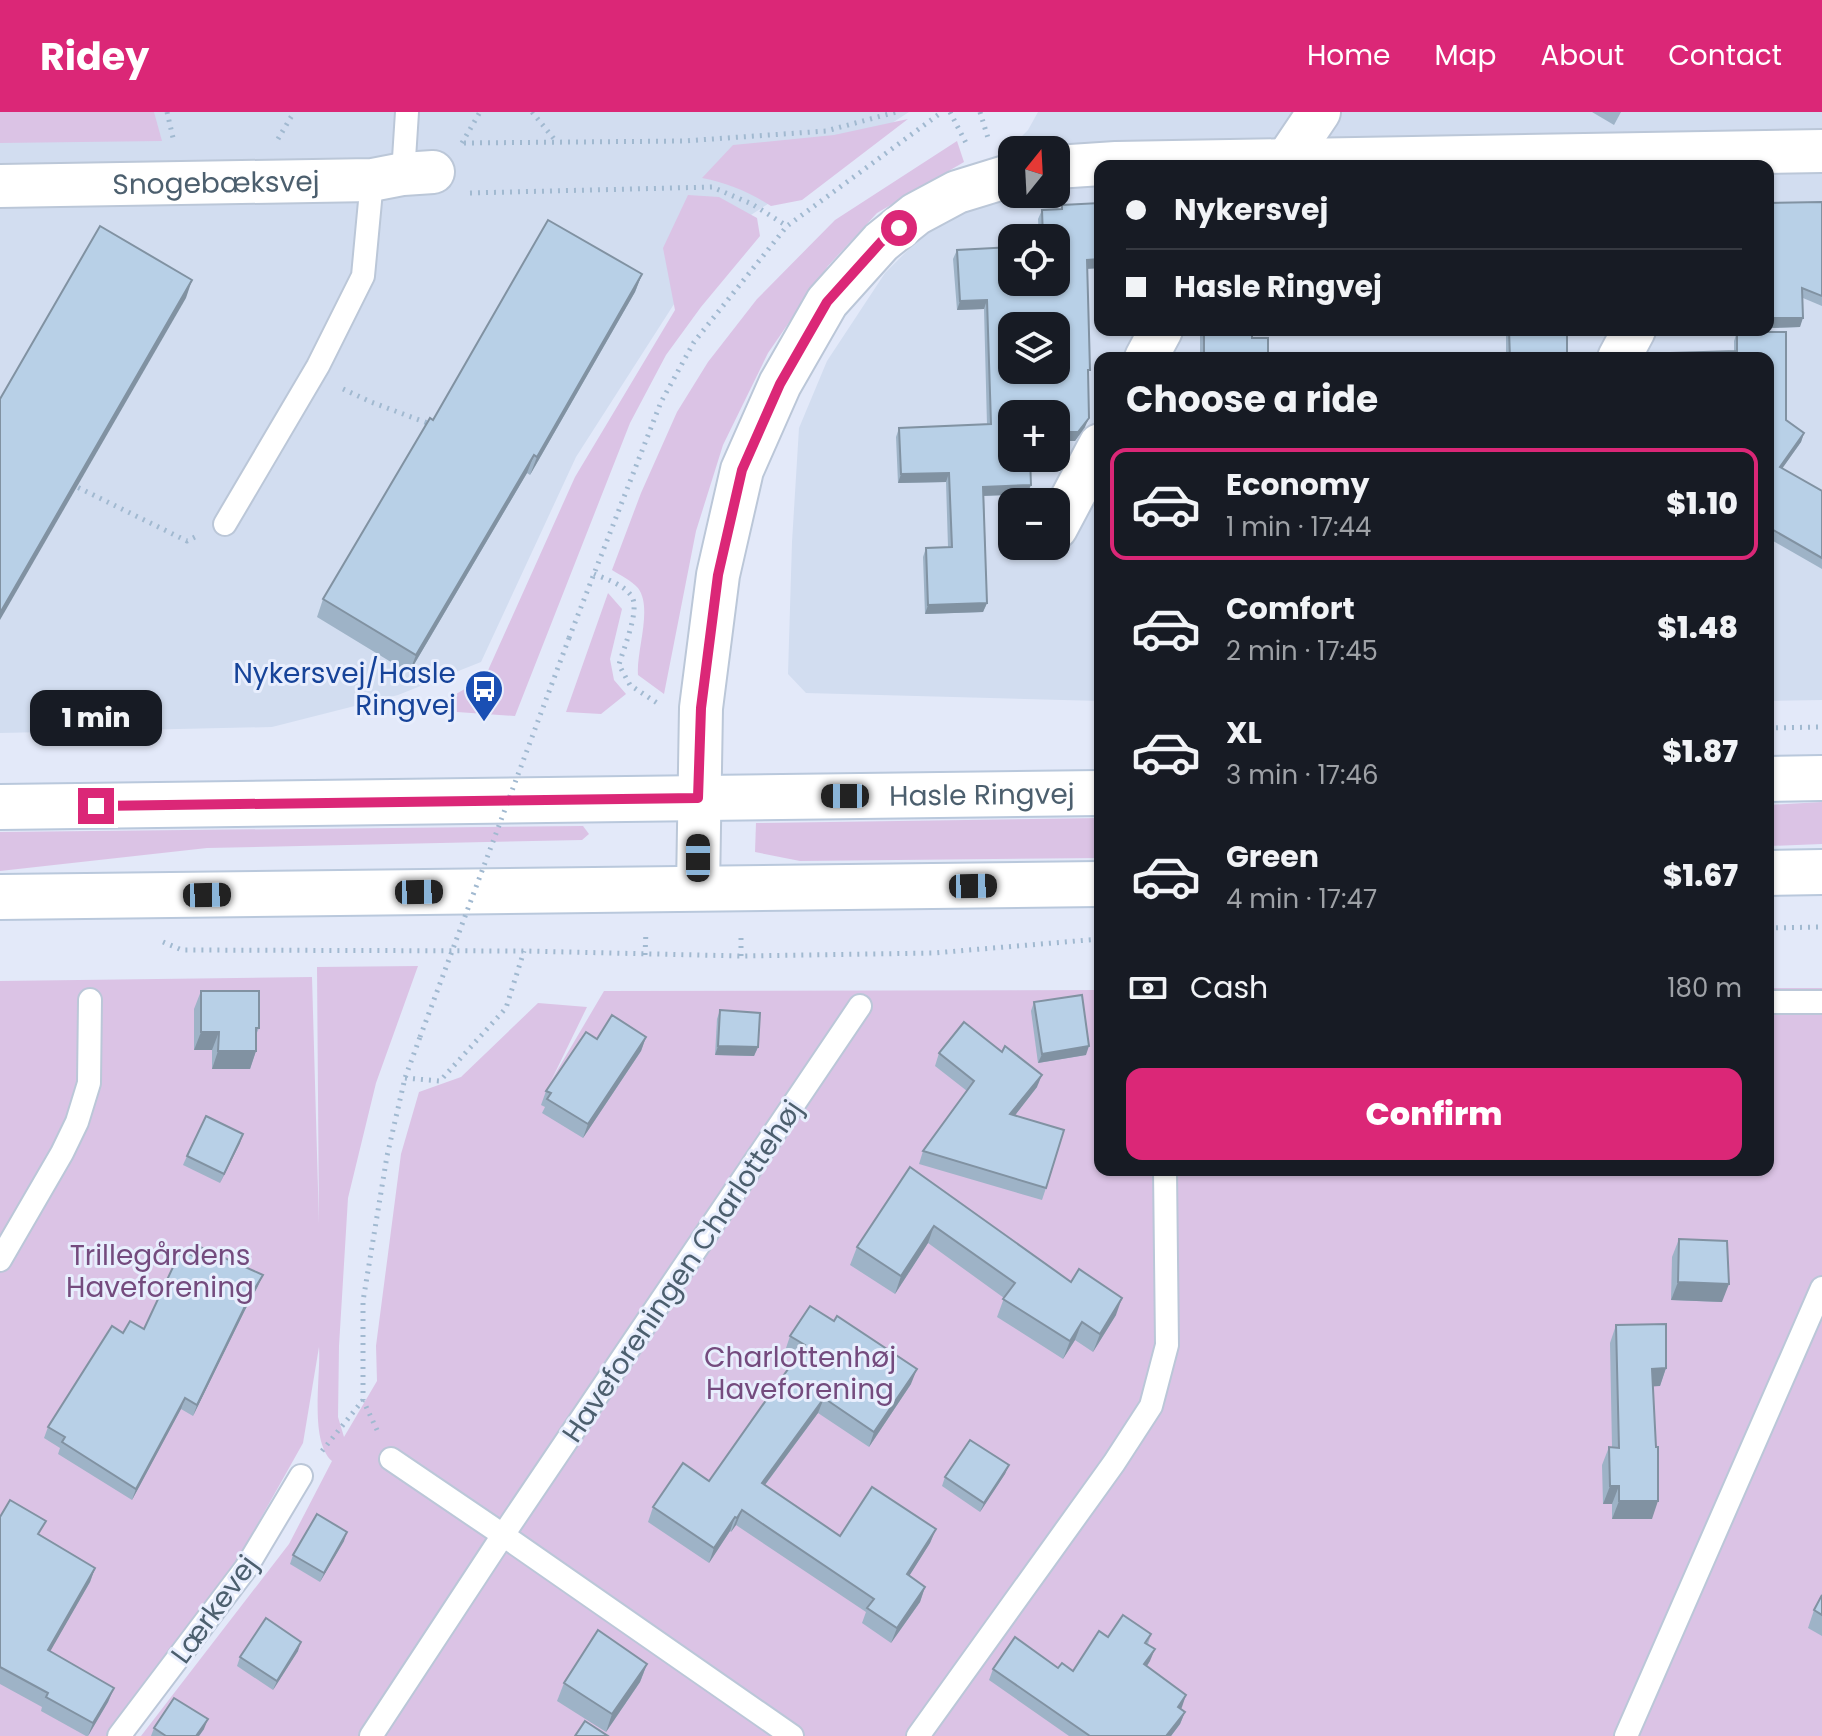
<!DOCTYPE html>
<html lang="en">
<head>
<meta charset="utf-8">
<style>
  :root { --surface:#171b24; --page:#242831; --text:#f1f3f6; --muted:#9ea1a6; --line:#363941; --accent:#db2777 }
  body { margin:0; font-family:Poppins,sans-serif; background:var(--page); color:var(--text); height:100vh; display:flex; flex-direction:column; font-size:30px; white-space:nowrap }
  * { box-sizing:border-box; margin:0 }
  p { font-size:26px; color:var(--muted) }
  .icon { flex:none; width:44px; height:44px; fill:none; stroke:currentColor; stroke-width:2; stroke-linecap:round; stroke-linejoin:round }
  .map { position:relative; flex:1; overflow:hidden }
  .drawer { position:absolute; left:1094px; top:240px; width:680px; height:824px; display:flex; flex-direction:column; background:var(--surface); border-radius:16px; box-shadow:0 2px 6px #0004 }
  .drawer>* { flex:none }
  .top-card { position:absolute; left:1094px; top:48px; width:680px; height:176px; border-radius:16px; box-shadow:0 2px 6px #0004; display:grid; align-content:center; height:176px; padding:0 32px; background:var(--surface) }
  .needle { width:52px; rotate:18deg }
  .tools { position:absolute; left:998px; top:24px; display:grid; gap:16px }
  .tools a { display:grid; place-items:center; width:72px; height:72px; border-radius:16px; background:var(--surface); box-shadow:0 2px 6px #0004; font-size:40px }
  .end { position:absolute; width:36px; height:36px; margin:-18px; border:10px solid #db2777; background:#fff; box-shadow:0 0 0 4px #fff }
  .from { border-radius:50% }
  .bubble { position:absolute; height:56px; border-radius:16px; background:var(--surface); box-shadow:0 2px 6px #0004; font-size:26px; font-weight:800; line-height:56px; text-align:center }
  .car { position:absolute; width:24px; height:48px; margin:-24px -12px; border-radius:10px; box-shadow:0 0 6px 2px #0007; background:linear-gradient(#222 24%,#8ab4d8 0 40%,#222 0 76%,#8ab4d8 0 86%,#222 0) }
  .top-card b { display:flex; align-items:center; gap:28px; height:76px; font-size:30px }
  .top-card b+b { border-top:2px solid var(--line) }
  .top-card i { width:20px; height:20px; background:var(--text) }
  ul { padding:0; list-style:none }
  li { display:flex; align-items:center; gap:24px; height:112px; margin:0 16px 12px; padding:0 16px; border:4px solid transparent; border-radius:16px }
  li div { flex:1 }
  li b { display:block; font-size:30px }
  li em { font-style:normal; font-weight:800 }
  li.active { border-color:var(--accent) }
  li>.icon { width:72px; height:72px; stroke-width:1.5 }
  h2 { padding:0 32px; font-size:36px; line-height:96px }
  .pay { display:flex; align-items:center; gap:20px; height:88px; padding:0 32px; font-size:30px }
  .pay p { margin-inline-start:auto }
  .button { display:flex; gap:16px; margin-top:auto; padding:16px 32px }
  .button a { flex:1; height:92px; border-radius:16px; background:var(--accent); color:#fff; font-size:32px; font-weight:800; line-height:92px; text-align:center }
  header { display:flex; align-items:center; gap:48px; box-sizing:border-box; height:112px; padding:0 40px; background:var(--accent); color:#fff }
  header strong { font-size:38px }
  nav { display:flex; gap:44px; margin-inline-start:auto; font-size:28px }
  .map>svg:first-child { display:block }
</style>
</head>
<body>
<header>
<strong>Ridey</strong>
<nav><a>Home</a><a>Map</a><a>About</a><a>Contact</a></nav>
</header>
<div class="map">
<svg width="1822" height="1624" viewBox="0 0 1822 1624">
  <rect width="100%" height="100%" fill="#e3e9f9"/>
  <g fill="#d2ddf0" fill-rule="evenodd">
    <polygon points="0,0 909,0 717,125 576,345 481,550 398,583 272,615 0,621"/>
    <path d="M1038,0H1822V588L1768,589V246H1100V589L806,581L788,562L792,430L799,316L827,249L885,161L1028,18ZM1012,38H1056V82H1012ZM1100,54H1768V218H1100ZM1012,126H1056V170H1012ZM1012,214H1056V258H1012ZM1012,302H1056V346H1012ZM1012,390H1056V434H1012Z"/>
  </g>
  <g fill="#dbc3e5">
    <polygon points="0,0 154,0 162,29 0,31"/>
    <path d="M908,7L802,88L771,94C749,80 728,71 702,66L733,33L834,23Z"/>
    <path d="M957,29L964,50L877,101L828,154L768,241L723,333L696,419L664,582L638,563C636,539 653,496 638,476C632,469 620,463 612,458L641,381L677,300L708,250L757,187L835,108Z"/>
    <polygon points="688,83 719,85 757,106 760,124 701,195 666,243 630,311 515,604 429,598 485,565 575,365 675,198 663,136"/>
    <polygon points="608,481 622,497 610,547 614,568 626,582 601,602 566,600"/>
    <polygon points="1822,690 1822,732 1768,734 1768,693"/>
    <polygon points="1100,706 1100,746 800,749 755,740 756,711"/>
    <polygon points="583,714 589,722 582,728 207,736 0,759 0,720"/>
    <path d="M418,854L376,971L348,1086L339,1234L338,1305L344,1325L377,1269L376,1234L401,1042L419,980L461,965L538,891L587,895L551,969L604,879L1100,878V1058H1768V876H1822V1624H141L289,1432L332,1349C309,1329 321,1264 319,1235L303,1331L229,1463L108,1624H0V869L312,865L319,1112L317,855Z"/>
  </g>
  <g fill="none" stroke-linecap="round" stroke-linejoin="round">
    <defs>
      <g id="service">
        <polyline points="403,62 407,0"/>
        <polyline points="225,412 318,254 363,164 372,68"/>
        <polyline points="1768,890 1822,890"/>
        <polyline points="0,1148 62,1041 77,1010 89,971 90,888"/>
        <polyline points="391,1347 503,1423 792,1624"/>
        <polyline points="119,1624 246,1456 301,1364"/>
        <polyline points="371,1624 503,1423 860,894"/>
        <polyline points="918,1624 1114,1351 1151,1294 1167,1233 1165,1058"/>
        <polyline points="1626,1624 1822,1176"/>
      </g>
      <g id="minor">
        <polyline points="1286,49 1319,0"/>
        <polyline points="1056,55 1116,51 1822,39"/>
        <path id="s1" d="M0,74L372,68L403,62L433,60"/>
        <polyline points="1146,246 1161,218"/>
        <polyline points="1619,246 1634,218"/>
        <polyline points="1056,416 1100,333"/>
        <polyline points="698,776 701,596 718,463 742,358 780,272 827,190 881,130 916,102 957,80 1012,63"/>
      </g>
      <g id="secondary">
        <polyline points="1768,667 1822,666"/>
        <path id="s2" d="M0,695L1100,681"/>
        <polyline points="1768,761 1822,760"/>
        <polyline points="0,785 1100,772"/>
      </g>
    </defs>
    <use href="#service" stroke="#bbc7d8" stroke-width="26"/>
    <use href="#minor" stroke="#bbc7d8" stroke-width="46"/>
    <use href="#secondary" stroke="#b9c8dc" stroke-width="48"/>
    <g stroke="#a1b9d0" stroke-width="5" stroke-dasharray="2 6" stroke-linecap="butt">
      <polyline points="167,0 174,30"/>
      <polyline points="532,0 555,28"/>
      <polyline points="950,0 966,31"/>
      <polyline points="980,0 988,26"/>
      <polyline points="278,27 294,0"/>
      <polyline points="462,31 480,0"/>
      <polyline points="464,31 684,29 826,19 896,0"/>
      <polyline points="470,81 712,75 752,92 787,114"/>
      <polyline points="343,277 371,290 430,312"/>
      <polyline points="71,372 187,429 195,425"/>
      <path d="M594,462C606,467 625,473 632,485C640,499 623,537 619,553L630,573L657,591"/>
      <polyline points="569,526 661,290 694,230 787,114 942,0"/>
      <polyline points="1768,616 1822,615"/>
      <polyline points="1768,816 1822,815"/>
      <polyline points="163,830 182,838 524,839 741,844 934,841 1100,827"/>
      <polyline points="645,843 646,819"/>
      <polyline points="741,844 741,821"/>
      <polyline points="405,966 440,969 506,896 524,839"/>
      <polyline points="377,1318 363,1288 363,1189 387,1044 405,966 420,925"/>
      <polyline points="322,1339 363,1288"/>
    </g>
    <use href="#service" stroke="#fff" stroke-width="22"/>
    <use href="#minor" stroke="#fff" stroke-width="42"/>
    <use href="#secondary" stroke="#fff" stroke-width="44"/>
    <polyline stroke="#a1b9d0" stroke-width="5" stroke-dasharray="2 6" stroke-linecap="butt" points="420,925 569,526"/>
  </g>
  <g fill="#9eb3c7">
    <polygon points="1592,0 1621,0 1614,13"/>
    <polygon points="1822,90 1822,194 1803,186 1800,215 1768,216 1768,91"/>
    <polygon points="1100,91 1100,156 1087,157 1088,263 1085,315 1075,329 1012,302 1027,382 984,384 987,491 983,500 925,502 923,445 926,436 948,435 946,370 898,371 896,325 899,316 987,313 984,197 957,198 953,147 957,138 1012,170 1056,126 1039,126 1038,107 1042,98 1061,97 1062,93"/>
    <polygon points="642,162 635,180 530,363 527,361 409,561 317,505 323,487 433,308"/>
    <polygon points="1200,218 1252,218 1252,226 1268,246 1192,246 1193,242 1200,242"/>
    <rect x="1506" y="218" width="61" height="28"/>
    <polygon points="1737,220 1786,220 1786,308 1804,321 1801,330 1782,356 1822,379 1822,457 1768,426 1768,246 1669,246 1671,241 1734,239 1734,229"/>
    <polygon points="201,879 259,916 256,923 256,939 250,957 212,957 212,938 194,938 194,897"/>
    <polygon points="1034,890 1086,943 1038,951 1031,899"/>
    <polygon points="720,898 758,935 754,944 715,943 717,907"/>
    <polygon points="646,925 641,939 583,1026 542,1001 545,995 541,993 546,979 597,927"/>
    <polygon points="939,941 1037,975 1015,1003 1046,1076 1042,1088 919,1052 923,1039 967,979 935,954"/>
    <polygon points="240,1031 220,1071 183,1053 187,1044"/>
    <polygon points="910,1055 1116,1203 1093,1240 1075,1228 1063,1247 997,1205 1004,1186 928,1131 895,1182 850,1153 857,1135"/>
    <polygon points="1679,1127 1722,1190 1671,1188 1672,1145"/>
    <polygon points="258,1174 245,1198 193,1304 181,1297 132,1388 58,1342 60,1336 44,1326 48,1315 123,1221 144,1217"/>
    <polygon points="1616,1213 1666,1256 1660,1274 1653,1274 1652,1407 1612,1407 1612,1392 1603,1392 1602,1353 1609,1335 1612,1335 1610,1231"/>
    <polygon points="790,1224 911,1272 869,1335 818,1301 765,1373 840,1424 936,1417 930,1431 909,1464 925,1475 920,1490 891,1531 862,1511 866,1500 736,1413 731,1420 730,1419 709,1451 648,1410 653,1395 709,1369 796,1245 785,1239"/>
    <polygon points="1009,1353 1005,1362 980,1400 942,1374 945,1365"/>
    <polygon points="0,1405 41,1423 95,1456 90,1470 50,1539 114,1576 108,1590 88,1624 86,1624 41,1599 42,1595 0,1572"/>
    <polygon points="344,1429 320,1470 290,1452 293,1443"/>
    <polygon points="1822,1483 1822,1524 1808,1516 1814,1498"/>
    <polygon points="1151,1522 1148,1532 1150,1549 1147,1554 1182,1595 1181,1597 1185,1600 1180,1612 1171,1624 1069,1624 989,1568 993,1557 1058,1556 1073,1559"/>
    <polygon points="298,1539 273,1578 237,1554 240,1545"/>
    <polygon points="647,1552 640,1570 606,1620 557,1589 564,1571"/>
    <polygon points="154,1616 204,1617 199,1624 151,1624"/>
  </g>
  <g fill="#8192a2">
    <polygon points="1100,147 1100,156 1084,157 1087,148"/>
    <polygon points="642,162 635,180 530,363 537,345"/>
    <polygon points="192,168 186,186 0,508 0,501"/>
    <polygon points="987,188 984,197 957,198 960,189"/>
    <polygon points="1768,206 1803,206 1800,215 1768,216"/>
    <polygon points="1089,306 1085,315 1075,329 1056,329 1056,320"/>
    <polygon points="1804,321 1801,330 1777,364 1780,355"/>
    <polygon points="534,343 527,361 409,561 416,543"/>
    <polygon points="949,361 946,370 898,371 901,362"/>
    <polygon points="1031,373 1027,382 980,384 983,375"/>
    <polygon points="987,491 983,500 925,502 928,493"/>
    <polygon points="201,920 219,920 212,938 194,938"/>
    <polygon points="646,925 641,939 583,1026 588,1012"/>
    <polygon points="718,934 758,935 754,944 715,943"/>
    <polygon points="1089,934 1086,943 1038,951 1042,942"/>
    <polygon points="218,939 256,939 250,957 212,957"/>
    <polygon points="1042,963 1037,975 1006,1015 1010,1002"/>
    <polygon points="243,1022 240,1031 220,1071 224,1062"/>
    <polygon points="934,1114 928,1131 895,1182 901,1164"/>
    <polygon points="263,1163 258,1174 245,1198 193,1304 197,1293 249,1186"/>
    <polygon points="1678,1170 1729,1172 1722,1190 1671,1188"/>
    <polygon points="1122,1186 1116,1203 1093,1240 1100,1222"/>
    <polygon points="1082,1210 1075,1228 1063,1247 1070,1229"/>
    <polygon points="1666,1256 1660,1274 1645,1275 1652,1257"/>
    <polygon points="917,1257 911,1272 869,1335 874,1320"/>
    <polygon points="185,1286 181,1297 132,1388 136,1377"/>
    <polygon points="824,1286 818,1301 756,1385 762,1371"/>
    <polygon points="1009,1353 1005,1362 980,1400 984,1391"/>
    <polygon points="1610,1374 1619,1374 1612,1392 1603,1392"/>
    <polygon points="1619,1389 1658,1389 1652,1407 1612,1407"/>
    <polygon points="742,1398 736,1413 731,1420 737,1406"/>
    <polygon points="735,1405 730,1419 709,1451 714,1436"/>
    <polygon points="936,1417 930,1431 901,1477 907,1462"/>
    <polygon points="347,1420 344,1429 320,1470 324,1461"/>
    <polygon points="95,1456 90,1470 43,1552 48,1538"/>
    <polygon points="925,1475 920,1490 891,1531 897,1516"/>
    <polygon points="301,1530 298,1539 273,1578 277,1569"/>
    <polygon points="1155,1537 1150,1549 1140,1564 1144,1552"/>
    <polygon points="647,1552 640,1570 606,1620 612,1602"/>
    <polygon points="114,1576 108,1590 88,1624 93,1611"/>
    <polygon points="1186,1583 1182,1595 1174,1606 1178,1595"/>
    <polygon points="1185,1600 1180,1612 1171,1624 1166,1624"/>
    <polygon points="208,1607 204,1617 199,1624 196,1624"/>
  </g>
  <g fill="#b8d0e7" stroke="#8192a2" stroke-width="2" fill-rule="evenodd">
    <polygon points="1822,90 1822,184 1802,176 1803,206 1768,206 1768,91"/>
    <path d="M1100,91V147L1087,148L1090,258H1088L1089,306L1078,320H1056V302H1012V346H1030L1031,373L983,375L987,491L928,493L926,436L952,435L949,361L901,362L899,316L991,312L987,188L960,189L957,138L1012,135V170H1056V126H1043L1042,98L1062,97V93ZM1012,214H1056V258H1012Z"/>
    <polygon points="548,108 642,162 537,345 534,343 416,543 323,487 430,306 433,308"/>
    <polygon points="100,114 192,168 0,501 0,287"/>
    <polygon points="1204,218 1252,218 1252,226 1268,226 1268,246 1193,246 1193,242 1204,242"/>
    <polygon points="1509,218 1567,218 1567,246 1510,246"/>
    <polygon points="1737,220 1786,220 1786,308 1804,321 1780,355 1822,379 1822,446 1768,415 1768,246 1671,246 1671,241 1737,239"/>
    <polygon points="201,879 259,879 259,916 256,916 256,939 218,939 219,920 201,920"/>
    <polygon points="1082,883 1089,934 1042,942 1034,890"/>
    <polygon points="720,898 760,901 758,935 718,934"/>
    <polygon points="612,903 646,925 588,1012 547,987 551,981 546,979 586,920 597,927"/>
    <polygon points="964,910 1002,940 1005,934 1042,963 1010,1002 1064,1018 1046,1076 923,1039 974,969 939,941"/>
    <polygon points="206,1004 243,1022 224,1062 187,1044"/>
    <polygon points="910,1055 1071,1170 1079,1157 1122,1186 1100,1222 1082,1210 1070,1229 1003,1187 1015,1171 934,1114 901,1164 857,1135"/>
    <polygon points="1679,1127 1727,1129 1729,1172 1678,1170"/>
    <polygon points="200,1135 263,1163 249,1186 197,1293 185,1286 136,1377 62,1330 65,1325 48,1315 112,1214 123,1221 130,1209 144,1217 181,1138 195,1145"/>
    <polygon points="810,1194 834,1209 837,1204 917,1257 874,1320 824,1286 762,1371 840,1424 872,1375 936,1417 907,1462 925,1475 897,1516 867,1496 874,1487 742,1398 737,1406 735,1405 714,1436 653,1395 683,1351 709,1369 805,1233 790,1224"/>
    <polygon points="1666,1212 1666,1256 1652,1257 1656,1335 1658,1335 1658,1389 1619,1389 1619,1374 1610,1374 1609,1335 1619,1336 1616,1213"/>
    <polygon points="970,1328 1009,1353 984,1391 945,1365"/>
    <polygon points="10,1388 46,1409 38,1422 95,1456 48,1538 114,1576 93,1611 46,1585 48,1581 0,1555 0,1405"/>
    <polygon points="317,1402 347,1420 324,1461 293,1443"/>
    <polygon points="1822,1483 1822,1503 1814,1498"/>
    <polygon points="1123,1503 1151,1522 1145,1531 1155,1537 1144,1552 1186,1583 1178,1595 1185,1600 1166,1624 1090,1624 993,1557 1015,1525 1058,1556 1062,1551 1073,1559 1099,1519 1108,1525"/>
    <polygon points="266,1506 301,1530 277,1569 240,1545"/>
    <polygon points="598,1518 647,1552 612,1602 564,1571"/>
    <polygon points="174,1586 208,1607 196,1624 166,1624 154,1616"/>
    <polygon points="585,1609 608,1624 575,1624"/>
  </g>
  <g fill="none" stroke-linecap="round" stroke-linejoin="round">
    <polyline stroke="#db2777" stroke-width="10" points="96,694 698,686 701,596 718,463 742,358 780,272 827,190 881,130 899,116"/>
  </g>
  <defs>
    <symbol id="bus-pin" viewBox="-11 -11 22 30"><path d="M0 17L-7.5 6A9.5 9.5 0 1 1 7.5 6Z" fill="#1a4fb4" stroke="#e8eefd"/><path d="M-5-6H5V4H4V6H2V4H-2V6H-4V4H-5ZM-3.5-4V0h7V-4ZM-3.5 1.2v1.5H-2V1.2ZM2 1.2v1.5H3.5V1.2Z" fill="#fff"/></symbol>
  </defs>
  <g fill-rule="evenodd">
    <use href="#bus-pin" x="462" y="555" width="44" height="60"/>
  </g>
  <g text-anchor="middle" stroke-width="6" stroke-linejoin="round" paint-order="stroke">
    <g font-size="28" fill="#4c5f6e" stroke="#e8eefd">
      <text dy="10" stroke="none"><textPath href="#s1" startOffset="216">Snogebæksvej</textPath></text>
      <text dy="10" stroke="none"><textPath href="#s2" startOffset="982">Hasle Ringvej</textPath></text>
      <text transform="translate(682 1159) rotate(-56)" y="10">Haveforeningen Charlottehøj</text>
      <text transform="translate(214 1497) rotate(-54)" y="10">Lærkevej</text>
    </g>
    <g font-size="28" fill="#164399" stroke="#e8eefd" text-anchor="end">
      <text x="456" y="571">Nykersvej/Hasle<tspan x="456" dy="32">Ringvej</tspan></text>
    </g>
    <g font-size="28" fill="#744b7e" stroke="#e8eefd">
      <text x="160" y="1153">Trillegårdens<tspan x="160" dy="32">Haveforening</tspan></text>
      <text x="800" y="1255">Charlottenhøj<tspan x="800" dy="32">Haveforening</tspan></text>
    </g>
  </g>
</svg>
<div class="tools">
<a><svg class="needle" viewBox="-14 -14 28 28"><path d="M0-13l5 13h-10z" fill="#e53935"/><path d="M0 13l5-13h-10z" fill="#9ea1a6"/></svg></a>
<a><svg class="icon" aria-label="locate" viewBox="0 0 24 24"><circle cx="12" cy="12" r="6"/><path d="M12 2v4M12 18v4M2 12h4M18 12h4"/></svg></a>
<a><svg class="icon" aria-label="layers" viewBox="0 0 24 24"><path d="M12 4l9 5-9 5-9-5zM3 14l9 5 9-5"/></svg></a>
<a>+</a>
<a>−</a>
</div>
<i class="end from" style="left:899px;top:116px"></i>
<i class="end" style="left:96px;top:694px"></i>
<div class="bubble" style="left:30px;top:578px;width:132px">1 min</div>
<i class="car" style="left:845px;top:684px;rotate:270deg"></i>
<i class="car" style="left:698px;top:746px;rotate:0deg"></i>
<i class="car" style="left:973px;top:774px;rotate:89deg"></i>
<i class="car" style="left:419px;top:780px;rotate:89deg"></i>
<i class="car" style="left:207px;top:783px;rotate:89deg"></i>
<div class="top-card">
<b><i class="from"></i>Nykersvej</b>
<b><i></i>Hasle Ringvej</b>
</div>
<section class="drawer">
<h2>Choose a ride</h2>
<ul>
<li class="active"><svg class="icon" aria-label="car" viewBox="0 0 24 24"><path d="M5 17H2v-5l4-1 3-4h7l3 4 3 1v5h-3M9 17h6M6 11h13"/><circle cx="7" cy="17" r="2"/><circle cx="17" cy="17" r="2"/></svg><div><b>Economy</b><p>1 min · 17:44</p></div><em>$1.10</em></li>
<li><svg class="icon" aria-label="car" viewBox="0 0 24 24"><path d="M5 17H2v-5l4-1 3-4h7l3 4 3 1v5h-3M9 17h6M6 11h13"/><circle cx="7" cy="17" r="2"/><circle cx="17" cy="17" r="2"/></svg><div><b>Comfort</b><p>2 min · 17:45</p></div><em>$1.48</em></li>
<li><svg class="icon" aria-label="car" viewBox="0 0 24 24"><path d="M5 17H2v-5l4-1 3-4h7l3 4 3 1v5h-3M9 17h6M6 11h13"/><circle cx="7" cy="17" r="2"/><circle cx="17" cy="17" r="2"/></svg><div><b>XL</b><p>3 min · 17:46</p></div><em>$1.87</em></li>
<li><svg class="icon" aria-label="car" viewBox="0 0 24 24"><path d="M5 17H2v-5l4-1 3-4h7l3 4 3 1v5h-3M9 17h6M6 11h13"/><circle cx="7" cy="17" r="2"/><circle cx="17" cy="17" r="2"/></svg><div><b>Green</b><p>4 min · 17:47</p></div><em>$1.67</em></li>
</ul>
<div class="pay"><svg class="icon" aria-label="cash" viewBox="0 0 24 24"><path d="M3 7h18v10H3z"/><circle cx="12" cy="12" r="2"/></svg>Cash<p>180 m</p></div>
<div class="button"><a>Confirm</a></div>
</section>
</div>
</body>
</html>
